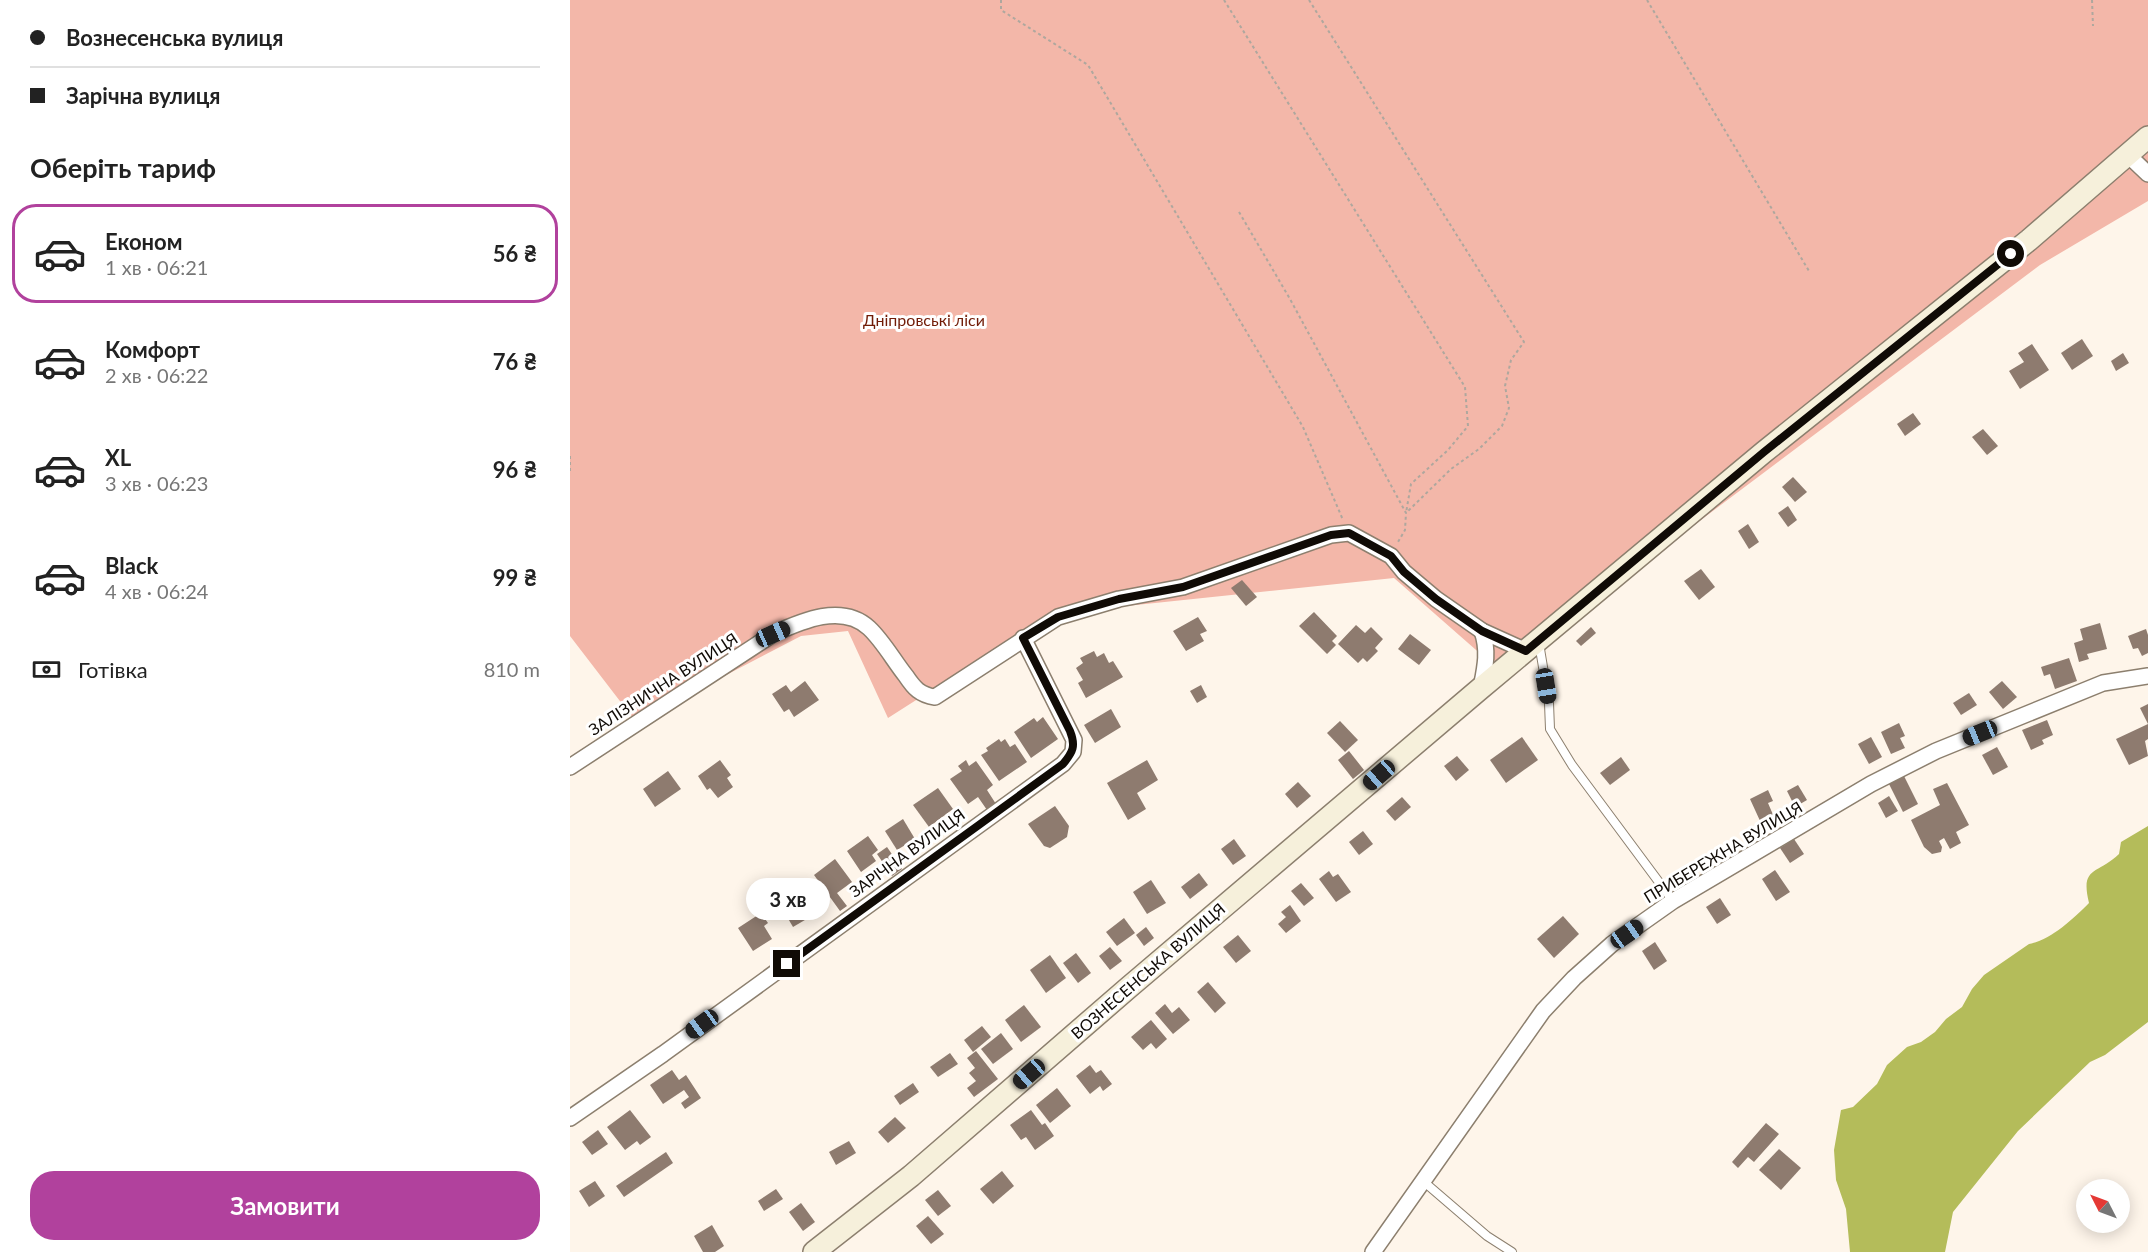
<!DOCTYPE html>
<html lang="uk">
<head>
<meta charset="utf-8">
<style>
  :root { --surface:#fff; --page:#f2f2f2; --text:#222; --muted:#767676; --line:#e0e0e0; --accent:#b1419d }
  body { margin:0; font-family:Lato,sans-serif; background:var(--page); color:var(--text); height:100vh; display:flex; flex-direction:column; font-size:22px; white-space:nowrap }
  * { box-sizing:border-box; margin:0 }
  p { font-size:20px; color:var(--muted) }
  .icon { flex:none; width:33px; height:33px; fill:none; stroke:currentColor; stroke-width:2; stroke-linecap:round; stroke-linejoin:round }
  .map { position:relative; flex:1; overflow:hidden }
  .panel { display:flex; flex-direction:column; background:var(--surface); width:570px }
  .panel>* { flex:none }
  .guide { display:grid; align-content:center; height:132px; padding:0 30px; background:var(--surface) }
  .needle { width:39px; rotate:312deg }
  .buttons { position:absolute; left:1506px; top:1179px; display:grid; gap:12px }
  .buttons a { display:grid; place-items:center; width:54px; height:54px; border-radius:50%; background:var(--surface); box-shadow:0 3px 15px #0003; font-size:30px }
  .end { position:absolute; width:27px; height:27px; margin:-14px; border:8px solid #100b06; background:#fff; box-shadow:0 0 0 3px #fff }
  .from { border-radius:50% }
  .bubble { position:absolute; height:42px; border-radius:21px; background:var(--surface); box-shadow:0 3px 15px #0003; font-size:20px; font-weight:700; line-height:42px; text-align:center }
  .car { position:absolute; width:18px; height:36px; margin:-18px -9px; border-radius:8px; box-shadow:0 0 4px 2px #0007; background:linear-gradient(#222 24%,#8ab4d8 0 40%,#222 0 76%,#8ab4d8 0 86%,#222 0) }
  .guide b { display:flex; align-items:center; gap:21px; height:57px; font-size:22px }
  .guide b+b { border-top:2px solid var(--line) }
  .guide i { width:15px; height:15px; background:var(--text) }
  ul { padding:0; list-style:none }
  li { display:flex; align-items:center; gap:18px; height:99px; margin:0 12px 9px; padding:0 18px; border:3px solid transparent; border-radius:24px }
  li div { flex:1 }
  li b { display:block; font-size:22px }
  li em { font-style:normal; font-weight:700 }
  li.selected { border-color:var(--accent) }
  li>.icon { width:54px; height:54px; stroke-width:1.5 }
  h2 { padding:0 30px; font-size:27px; line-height:72px }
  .pay { display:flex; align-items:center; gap:15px; height:66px; padding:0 30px; font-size:22px }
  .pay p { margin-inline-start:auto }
  .action { display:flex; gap:12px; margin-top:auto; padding:12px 30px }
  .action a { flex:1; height:69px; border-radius:24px; background:var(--accent); color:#fff; font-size:24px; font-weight:700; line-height:69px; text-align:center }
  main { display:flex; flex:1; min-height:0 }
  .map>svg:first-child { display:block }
</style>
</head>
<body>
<main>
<section class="panel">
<div class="guide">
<b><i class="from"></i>Вознесенська вулиця</b>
<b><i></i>Зарічна вулиця</b>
</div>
<h2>Оберіть тариф</h2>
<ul>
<li class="selected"><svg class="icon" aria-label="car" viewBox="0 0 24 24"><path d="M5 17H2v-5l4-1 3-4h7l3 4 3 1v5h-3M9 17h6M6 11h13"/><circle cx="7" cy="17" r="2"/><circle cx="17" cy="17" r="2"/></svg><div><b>Економ</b><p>1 хв · 06:21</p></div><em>56 ₴</em></li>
<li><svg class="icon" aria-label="car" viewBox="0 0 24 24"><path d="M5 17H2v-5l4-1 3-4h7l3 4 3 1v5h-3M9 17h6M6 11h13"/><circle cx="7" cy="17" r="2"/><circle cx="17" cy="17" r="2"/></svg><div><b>Комфорт</b><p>2 хв · 06:22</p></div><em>76 ₴</em></li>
<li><svg class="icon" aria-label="car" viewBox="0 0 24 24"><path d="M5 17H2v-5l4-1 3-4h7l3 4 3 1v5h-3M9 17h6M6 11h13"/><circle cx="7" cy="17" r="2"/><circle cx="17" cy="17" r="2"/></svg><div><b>XL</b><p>3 хв · 06:23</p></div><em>96 ₴</em></li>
<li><svg class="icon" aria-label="car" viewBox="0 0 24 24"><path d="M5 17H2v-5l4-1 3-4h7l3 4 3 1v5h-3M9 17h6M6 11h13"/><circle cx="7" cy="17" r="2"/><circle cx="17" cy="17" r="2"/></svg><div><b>Black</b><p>4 хв · 06:24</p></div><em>99 ₴</em></li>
</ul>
<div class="pay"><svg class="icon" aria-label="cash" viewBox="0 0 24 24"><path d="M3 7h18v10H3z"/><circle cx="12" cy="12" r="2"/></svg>Готівка<p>810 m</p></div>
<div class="action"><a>Замовити</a></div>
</section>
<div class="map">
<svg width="1578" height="1252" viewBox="0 0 1578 1252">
  <rect width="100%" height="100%" fill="#fef5ea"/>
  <polygon fill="#f3b7a9" points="0,0 1578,0 1578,201 1470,265 930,671 824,578 499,612 456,630 318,718 278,631 231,636 66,722 0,636"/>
  <path fill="#b4bc5a" d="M1578,826V1022L1535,1055L1520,1062L1448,1131L1383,1212L1375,1252H1280L1276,1209L1266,1180L1264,1150L1271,1110L1283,1107L1307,1084L1317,1065L1337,1047L1351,1042L1365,1032L1376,1019L1392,1007L1402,989L1414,975L1459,944C1481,940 1503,919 1519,903C1510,866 1527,875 1549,854L1551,842Z"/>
  <g fill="#8e7b6f">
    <polygon points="1512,339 1523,356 1502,370 1491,353"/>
    <polygon points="1462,344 1479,370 1450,389 1439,371 1454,362 1448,353"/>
    <polygon points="1553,353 1559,363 1546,371 1541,361"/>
    <polygon points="1343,413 1351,424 1335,436 1327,424"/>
    <polygon points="1413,429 1428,446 1417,455 1402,437"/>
    <polygon points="1223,477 1237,492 1225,502 1212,487"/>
    <polygon points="1218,506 1227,520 1218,527 1208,513"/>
    <polygon points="1178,524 1189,542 1179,549 1168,531"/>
    <polygon points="1131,569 1145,587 1129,600 1114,581"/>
    <polygon points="672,580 687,597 676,606 661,588"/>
    <polygon points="744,612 767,636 762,641 766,645 757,654 729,626"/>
    <polygon points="628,617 637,631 630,634 634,641 616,651 603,631"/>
    <polygon points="1530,623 1537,649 1517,654 1519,659 1509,662 1504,643 1513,640 1510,629"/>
    <polygon points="786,625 795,633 801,627 813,639 805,648 808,651 797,662 793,658 788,663 768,644"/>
    <polygon points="1021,627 1026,633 1011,646 1006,641"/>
    <polygon points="1576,629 1578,635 1578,653 1572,656 1568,648 1563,649 1558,636"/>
    <polygon points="840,634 861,650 849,665 828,649"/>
    <polygon points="524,651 527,657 534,653 539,663 543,661 553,677 516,698 508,683 513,680 506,668 513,663 510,658"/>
    <polygon points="1499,658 1507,681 1485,689 1480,674 1474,676 1471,667"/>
    <polygon points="235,681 249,700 224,717 219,709 214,712 202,694 216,685 221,692"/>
    <polygon points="1432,681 1447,697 1433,709 1419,692"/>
    <polygon points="631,685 637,697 627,703 620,691"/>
    <polygon points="1399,693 1407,705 1391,715 1383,703"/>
    <polygon points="1578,704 1578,739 1575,741 1578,756 1559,765 1546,739 1578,724 1570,708"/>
    <polygon points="541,709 551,727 525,743 514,725"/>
    <polygon points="473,717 488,739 461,758 444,732 464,718 467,722"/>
    <polygon points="1477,720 1483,735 1472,740 1474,744 1461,750 1452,730"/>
    <polygon points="770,721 788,740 775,752 757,733"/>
    <polygon points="1329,723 1335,736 1330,738 1335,748 1321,754 1311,732"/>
    <polygon points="952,737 968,760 936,783 920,760"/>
    <polygon points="1301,737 1312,757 1299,764 1288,744"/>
    <polygon points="429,739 431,742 435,739 440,747 445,744 457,762 429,781 411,755 418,751 416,748"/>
    <polygon points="1427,747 1438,767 1423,775 1412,755"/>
    <polygon points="779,751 794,770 783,779 768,760"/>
    <polygon points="887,756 899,770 886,781 874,766"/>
    <polygon points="1051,757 1060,770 1040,785 1030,773"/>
    <polygon points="150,760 161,775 157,778 163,787 148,798 140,788 137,790 128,776"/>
    <polygon points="396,760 399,766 406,761 423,785 417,790 426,804 417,810 408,797 398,804 380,779 392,771 388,766"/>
    <polygon points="577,760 588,780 567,793 576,809 558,820 537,783"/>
    <polygon points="98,771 111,789 85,807 73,789"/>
    <polygon points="1334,776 1348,804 1333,812 1319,784"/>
    <polygon points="728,782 741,796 727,808 715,794"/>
    <polygon points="1377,783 1399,825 1386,832 1391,843 1380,849 1374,838 1369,841 1372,847 1371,852 1362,854 1354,847 1341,820 1370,805 1363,789"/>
    <polygon points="1228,785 1237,800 1225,807 1217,791"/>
    <polygon points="368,788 383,809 359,827 343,805"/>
    <polygon points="1198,790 1203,801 1198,803 1204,817 1191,823 1180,799"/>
    <polygon points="1319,796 1328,811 1316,818 1308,803"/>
    <polygon points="832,797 841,807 825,821 816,811"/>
    <polygon points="485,806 499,826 497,837 480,848 474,846 458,824"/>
    <polygon points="333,819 345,839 327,850 315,831"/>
    <polygon points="793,831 803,844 789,855 779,842"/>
    <polygon points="298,836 308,850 302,855 306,861 291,872 277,851"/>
    <polygon points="664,839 676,856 663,865 651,849"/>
    <polygon points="1224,839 1234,854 1220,863 1210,848"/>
    <polygon points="317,847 332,869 322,876 307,854"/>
    <polygon points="265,859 282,882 267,893 277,906 270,911 244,875"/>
    <polygon points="1205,870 1220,892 1206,901 1192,879"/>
    <polygon points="759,871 763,877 768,874 781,892 766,902 749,879"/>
    <polygon points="629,873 638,885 620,899 611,887"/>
    <polygon points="581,880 596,903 577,914 563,892"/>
    <polygon points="731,883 744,898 734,906 721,891"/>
    <polygon points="1150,898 1161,915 1147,924 1136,907"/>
    <polygon points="230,900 240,917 223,927 213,910"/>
    <polygon points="720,905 731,921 716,933 708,924 716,917 711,912"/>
    <polygon points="191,913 198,923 194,926 202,939 183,951 168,928"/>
    <polygon points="993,916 1009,934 984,958 967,939"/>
    <polygon points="554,918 565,933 547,946 536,932"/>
    <polygon points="576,927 584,938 574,946 566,935"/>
    <polygon points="668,935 681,951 666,963 653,947"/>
    <polygon points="1085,942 1097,961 1084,970 1072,951"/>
    <polygon points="540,947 552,961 540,970 529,956"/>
    <polygon points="506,953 521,973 508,983 493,963"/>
    <polygon points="480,955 496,978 476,993 460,970"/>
    <polygon points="638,982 656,1003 645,1013 627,992"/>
    <polygon points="595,1004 602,1013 609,1007 620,1020 603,1034 585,1013"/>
    <polygon points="454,1005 471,1027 451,1042 435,1020"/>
    <polygon points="581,1020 597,1039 586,1049 581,1043 573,1050 561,1037"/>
    <polygon points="412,1026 421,1037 403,1052 394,1040"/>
    <polygon points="431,1033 443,1049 423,1064 411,1049"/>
    <polygon points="406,1051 428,1079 404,1097 397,1088 406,1081 399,1073 405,1068 397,1058"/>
    <polygon points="380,1053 388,1064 368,1077 360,1067"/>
    <polygon points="520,1065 526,1073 531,1070 542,1084 533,1091 530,1086 520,1094 506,1076"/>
    <polygon points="102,1070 109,1080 116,1075 131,1098 115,1109 111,1103 119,1097 114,1090 93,1104 80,1085"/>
    <polygon points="343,1083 349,1092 330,1105 324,1096"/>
    <polygon points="487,1088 501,1106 480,1123 466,1105"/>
    <polygon points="60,1110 81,1137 70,1145 67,1141 55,1150 37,1127"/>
    <polygon points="461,1110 472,1125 475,1123 484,1136 465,1150 456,1137 451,1140 440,1125"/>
    <polygon points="325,1117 336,1128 318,1143 308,1132"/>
    <polygon points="1196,1123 1209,1134 1184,1162 1178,1157 1168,1168 1162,1162"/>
    <polygon points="28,1130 38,1144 22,1155 12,1142"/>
    <polygon points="279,1141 286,1153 266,1165 259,1152"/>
    <polygon points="1209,1149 1231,1168 1211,1190 1189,1170"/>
    <polygon points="96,1152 103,1163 54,1197 46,1186"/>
    <polygon points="432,1171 444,1186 423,1204 410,1189"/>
    <polygon points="25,1181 35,1196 19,1207 9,1191"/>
    <polygon points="206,1189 213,1199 194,1211 188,1201"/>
    <polygon points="368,1190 381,1206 368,1216 355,1200"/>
    <polygon points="231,1203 245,1222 233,1231 219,1212"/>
    <polygon points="358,1216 374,1234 361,1244 346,1226"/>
    <polygon points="142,1225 154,1246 145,1252 133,1252 124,1236"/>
  </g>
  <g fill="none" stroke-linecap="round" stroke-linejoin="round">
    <defs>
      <g id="lane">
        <polyline points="969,643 979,703 980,729 1002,765 1103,901"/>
        <polyline points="853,1181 917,1236 942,1252"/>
      </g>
      <g id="street">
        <polyline points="1558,155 1578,174"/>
        <path d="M911,688C915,668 919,651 912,631"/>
        <path d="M0,767L203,634C232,621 272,603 299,628C313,641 324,661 336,676C344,688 350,695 365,697L488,617L549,599L613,587L761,535L779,533L821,556L834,572L866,599L912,631L956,651"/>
        <polyline points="0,1118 93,1054 493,764 503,752 504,740 453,638"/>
        <polyline points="803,1252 973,1011 1004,978 1042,944 1103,901 1301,784 1366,751 1533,683 1578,676"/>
      </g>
      <polyline id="secondary" points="244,1252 341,1176 558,988 911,688 1194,452 1459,240 1578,137"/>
    </defs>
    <use href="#lane" stroke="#8c7f6e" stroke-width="10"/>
    <use href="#street" stroke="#8c7f6e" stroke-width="18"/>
    <use href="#secondary" stroke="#8c7f6e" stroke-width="24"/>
    <g stroke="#aea79e" stroke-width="2" stroke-dasharray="3 3" stroke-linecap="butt">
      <polyline points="431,0 431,10 518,65 733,427 773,520"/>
      <polyline points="654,0 895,387 898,426 878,450 841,484 836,513"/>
      <polyline points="739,0 954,342 941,360 935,386 939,408 932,426 909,449 881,469 836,513"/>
      <polyline points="1077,0 1239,271"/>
      <polyline points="1522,0 1523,26"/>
      <polyline points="669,212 720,299 836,513 835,530 828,542"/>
      <polyline points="0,456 0,473"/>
    </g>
    <use href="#lane" stroke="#fff" stroke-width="8"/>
    <use href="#street" stroke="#fff" stroke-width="15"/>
    <use href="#secondary" stroke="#f6f0db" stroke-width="21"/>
  </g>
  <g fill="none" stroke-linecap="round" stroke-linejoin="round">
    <path stroke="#100b06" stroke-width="8" d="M217,964L493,764C503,752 506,746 500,731L453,638L488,617L549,599L613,587L761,535L779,533L821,556L834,572L866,599L912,631L956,651L1194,452L1441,254"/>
  </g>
  <g text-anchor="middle" stroke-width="6" stroke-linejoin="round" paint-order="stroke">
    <g font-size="16" fill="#711c07" stroke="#fff">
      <text x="354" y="326">Дніпровські ліси</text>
    </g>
    <g font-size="16" fill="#100b06" stroke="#fff">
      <text transform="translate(93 684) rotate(-33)" y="6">ЗАЛІЗНИЧНА ВУЛИЦЯ</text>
      <text transform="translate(1153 852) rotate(-31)" y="6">ПРИБЕРЕЖНА ВУЛИЦЯ</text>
      <text transform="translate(337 853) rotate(-36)" y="6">ЗАРІЧНА ВУЛИЦЯ</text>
      <text transform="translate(578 971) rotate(-41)" y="6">ВОЗНЕСЕНСЬКА ВУЛИЦЯ</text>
    </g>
  </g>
</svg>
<div class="buttons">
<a><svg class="needle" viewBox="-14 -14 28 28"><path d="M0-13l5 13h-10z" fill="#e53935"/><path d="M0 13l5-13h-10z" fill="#767676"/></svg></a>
</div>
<i class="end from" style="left:1441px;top:254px"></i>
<i class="end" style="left:217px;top:964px"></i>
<div class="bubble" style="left:176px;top:878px;width:84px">3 хв</div>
<i class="car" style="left:203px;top:634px;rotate:66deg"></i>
<i class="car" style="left:976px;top:686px;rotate:171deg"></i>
<i class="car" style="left:1410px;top:733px;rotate:248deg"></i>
<i class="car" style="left:809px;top:775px;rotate:229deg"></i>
<i class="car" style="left:1057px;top:934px;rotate:55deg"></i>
<i class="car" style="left:132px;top:1024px;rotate:234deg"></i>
<i class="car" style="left:459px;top:1074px;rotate:229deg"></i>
</div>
</main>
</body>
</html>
